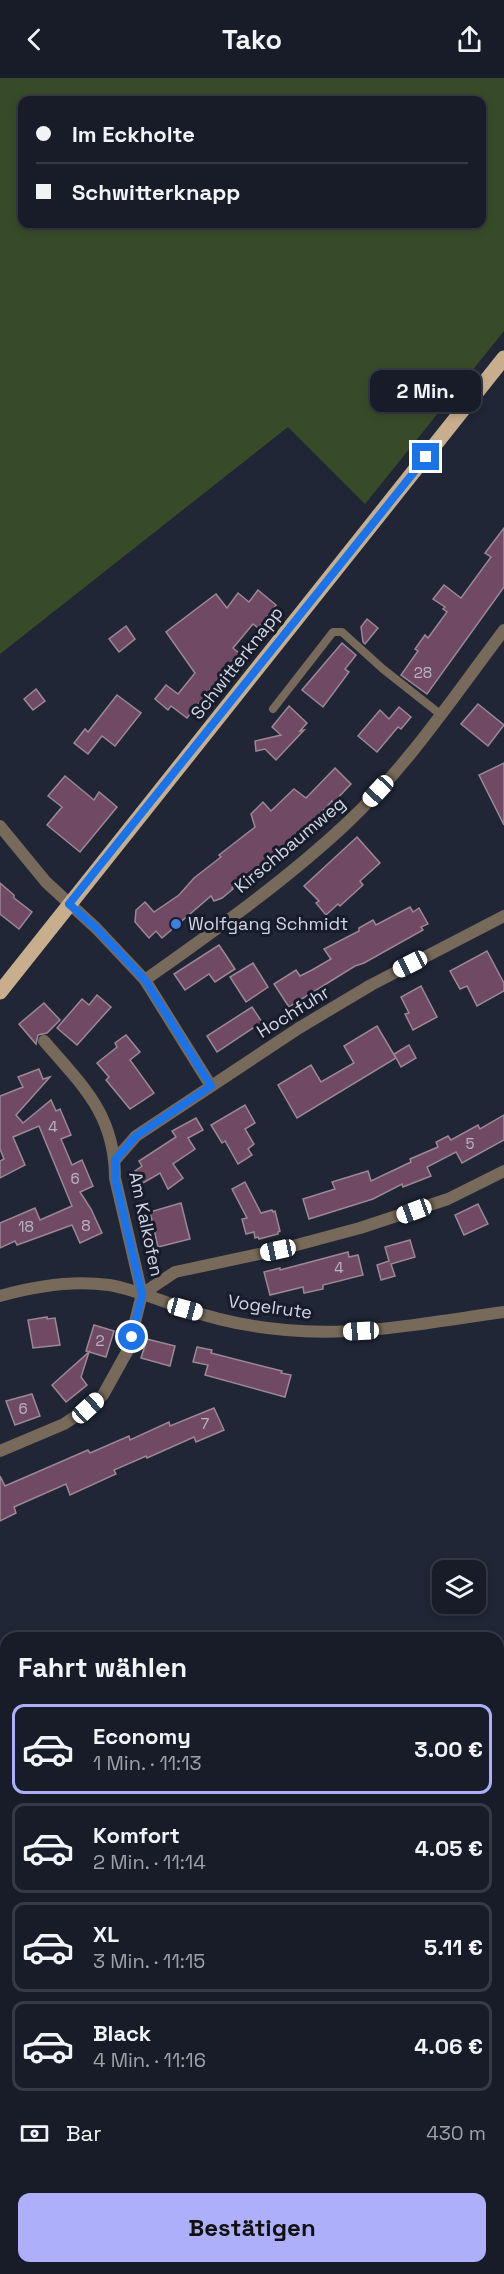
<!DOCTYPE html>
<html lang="de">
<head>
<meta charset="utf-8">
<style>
  :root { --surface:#181c28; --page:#212530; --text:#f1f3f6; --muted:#9fa1a8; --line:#363a45; --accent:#adaffb }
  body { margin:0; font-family:"Space Grotesk",sans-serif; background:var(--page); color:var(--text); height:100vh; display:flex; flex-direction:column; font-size:22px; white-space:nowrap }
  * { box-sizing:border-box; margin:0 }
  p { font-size:20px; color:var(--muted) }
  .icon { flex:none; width:33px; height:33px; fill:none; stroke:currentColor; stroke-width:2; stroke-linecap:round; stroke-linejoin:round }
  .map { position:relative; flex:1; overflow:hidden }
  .sheet { position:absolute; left:0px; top:1554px; width:504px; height:642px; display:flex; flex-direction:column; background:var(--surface); border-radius:18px 18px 0 0; box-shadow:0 3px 9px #0003,0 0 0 2px var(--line) }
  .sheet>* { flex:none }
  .hud { position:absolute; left:18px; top:18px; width:468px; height:132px; border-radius:12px; box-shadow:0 3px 9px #0003,0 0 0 2px var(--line); display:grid; align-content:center; height:132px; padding:0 18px; background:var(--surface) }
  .controls { position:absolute; left:432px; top:1482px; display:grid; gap:12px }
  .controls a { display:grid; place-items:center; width:54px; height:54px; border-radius:12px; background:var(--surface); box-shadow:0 3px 9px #0003,0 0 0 2px var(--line); font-size:30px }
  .end { position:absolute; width:27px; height:27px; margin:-14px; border:8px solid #1a73e8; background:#fff; box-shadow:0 0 0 3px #fff }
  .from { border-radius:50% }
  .bubble { position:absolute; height:42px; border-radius:12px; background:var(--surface); box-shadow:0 3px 9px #0003,0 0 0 2px var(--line); font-size:20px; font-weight:700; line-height:42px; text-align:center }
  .car { position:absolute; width:18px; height:36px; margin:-18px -9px; border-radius:8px; box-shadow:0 0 4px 2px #0007; background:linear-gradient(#fff 24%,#345 0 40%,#fff 0 76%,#345 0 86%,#fff 0) }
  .hud b { display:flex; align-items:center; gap:21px; height:57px; font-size:22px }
  .hud b+b { border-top:2px solid var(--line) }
  .hud i { width:15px; height:15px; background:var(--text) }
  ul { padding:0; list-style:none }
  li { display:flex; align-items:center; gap:18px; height:90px; margin:0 12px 9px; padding:0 6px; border:3px solid var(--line); border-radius:12px }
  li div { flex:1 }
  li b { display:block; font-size:22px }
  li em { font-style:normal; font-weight:700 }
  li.active { border-color:var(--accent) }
  li>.icon { width:54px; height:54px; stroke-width:1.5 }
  h2 { padding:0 18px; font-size:27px; line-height:72px }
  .pay { display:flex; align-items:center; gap:15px; height:66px; padding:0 18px; font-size:22px }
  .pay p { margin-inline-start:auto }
  .button { display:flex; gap:12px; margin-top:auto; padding:12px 18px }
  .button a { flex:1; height:69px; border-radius:12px; background:var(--accent); color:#111; font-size:24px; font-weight:700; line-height:69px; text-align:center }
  header { display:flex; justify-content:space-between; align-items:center; height:78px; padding:0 18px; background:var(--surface); font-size:27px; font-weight:700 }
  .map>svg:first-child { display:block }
</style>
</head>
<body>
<header><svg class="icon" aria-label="back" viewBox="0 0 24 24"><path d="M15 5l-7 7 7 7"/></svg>Tako<svg class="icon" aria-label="share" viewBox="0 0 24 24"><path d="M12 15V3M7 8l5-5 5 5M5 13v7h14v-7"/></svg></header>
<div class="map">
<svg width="504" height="2196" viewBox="0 0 504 2196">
  <rect width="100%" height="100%" fill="#202636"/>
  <path fill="#384b28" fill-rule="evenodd" d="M0,0H504V253L365,426L288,349L0,576ZM22,22H482V146H22Z"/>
  <g fill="#704a64" stroke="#9c8795" stroke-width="1.5">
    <polygon points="504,450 504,509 427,616 401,597 418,573 415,571 425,557 428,560 447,534 443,531 445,529 433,521 444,507 461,520 491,479 485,475"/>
    <polygon points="258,512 276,527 258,550 253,546 233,570 239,575 187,640 171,628 168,632 155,621 166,607 178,616 195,595 166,554 216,516 227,530 238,515 249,524"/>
    <polygon points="367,541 378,550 365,566 363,564 361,549"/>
    <polygon points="126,548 135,561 119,574 109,561"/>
    <polygon points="342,565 356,577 345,591 349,594 323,629 302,612"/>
    <polygon points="36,611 45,623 33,632 24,621"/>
    <polygon points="117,617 141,635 115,668 102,658 88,676 74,665 85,651 88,654"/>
    <polygon points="478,626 504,647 488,668 461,646"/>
    <polygon points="289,628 307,645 300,653 304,652 276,682 265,671 256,673 255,663 281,657 272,649"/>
    <polygon points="399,629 411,639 401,651 398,649 377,674 358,658 380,632 389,641"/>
    <polygon points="504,685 504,747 479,697"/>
    <polygon points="335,690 351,706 333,725 332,723 290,768 270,783 268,781 236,806 232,810 233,811 222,820 214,823 211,818 162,860 156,853 149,860 135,844 136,832 145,824 154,834 179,817 194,800 221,779 219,777 255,749 251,736 263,724 271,733 294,711 306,720"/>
    <polygon points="65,698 94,722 99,714 117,729 80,774 47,747 62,729 48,718"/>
    <polygon points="357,759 380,785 360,803 363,807 340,828 338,826 326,837 316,825 319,823 304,808"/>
    <polygon points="0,805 14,817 14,820 32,834 19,851 0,836"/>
    <polygon points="410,829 413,834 419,830 428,846 421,849 423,852 364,885 355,888 289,929 274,906 296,892 300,898 312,892 331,881 324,871 359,853 359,850 373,842 376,847"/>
    <polygon points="219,867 235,891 215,904 209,896 185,912 174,896"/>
    <polygon points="487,873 504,905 504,913 477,928 467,908 460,911 450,893"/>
    <polygon points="253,885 268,909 246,924 230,899"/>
    <polygon points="421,908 437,939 413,952 405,936 409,935 401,919"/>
    <polygon points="97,917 111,929 77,967 57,950 82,921 89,927"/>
    <polygon points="44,925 60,942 47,955 38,957 36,966 19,946"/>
    <polygon points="252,929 262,944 217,974 207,958"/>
    <polygon points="377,948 396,980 297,1040 278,1007 311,987 321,1004 354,985 344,968"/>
    <polygon points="126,957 140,974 130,982 154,1015 130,1031 106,1002 109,999 97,985 117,969 115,965"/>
    <polygon points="409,967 416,980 401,989 394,976"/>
    <polygon points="39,991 43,1001 50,999 16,1037 23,1045 51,1022 56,1033 60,1031 71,1057 61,1061 72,1087 82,1082 93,1108 80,1114 91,1131 102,1155 80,1165 72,1147 17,1167 15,1163 0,1170 0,1145 35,1130 40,1142 72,1128 39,1048 13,1059 25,1087 0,1100 0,1083 4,1081 0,1071 0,1018 23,1009 18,999"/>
    <polygon points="245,1027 255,1045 245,1051 254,1066 248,1071 252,1077 238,1086 225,1063 222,1065 211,1047"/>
    <polygon points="504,1037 504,1062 462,1085 456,1074 427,1089 431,1098 403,1109 402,1106 373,1121 309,1141 303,1121 335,1111 332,1104 368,1093 371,1103 411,1084 410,1081 438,1069 436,1064 448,1058 451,1062 478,1047 480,1051"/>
    <polygon points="196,1040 203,1052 188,1060 195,1071 173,1086 183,1100 168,1111 160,1095 143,1105 135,1093 142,1088 139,1083 176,1059 172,1053"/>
    <polygon points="245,1104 261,1135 272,1132 273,1134 275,1133 280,1153 278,1154 278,1156 259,1161 258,1159 255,1160 254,1154 246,1156 242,1141 247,1140 232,1111"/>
    <polygon points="181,1125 190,1161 158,1169 150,1134"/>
    <polygon points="478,1126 488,1146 464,1157 455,1137"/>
    <polygon points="410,1162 415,1179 391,1186 395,1198 381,1202 377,1187 389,1183 385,1169"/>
    <polygon points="348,1174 349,1179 358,1177 363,1197 323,1207 323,1211 304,1215 303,1209 270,1217 264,1194 280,1190 280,1192"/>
    <polygon points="47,1239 47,1241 55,1240 60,1267 33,1270 28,1242"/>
    <polygon points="94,1247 114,1253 106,1279 86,1273"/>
    <polygon points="147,1261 175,1268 170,1288 141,1280"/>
    <polygon points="197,1269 212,1272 211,1275 282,1293 281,1295 291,1297 285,1319 205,1297 208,1287 193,1284"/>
    <polygon points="89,1274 81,1299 87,1307 66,1324 52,1307"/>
    <polygon points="32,1316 40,1338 15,1347 6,1323"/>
    <polygon points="214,1330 224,1352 196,1364 194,1359 147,1380 146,1378 114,1392 116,1396 70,1417 66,1406 14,1429 16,1435 0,1443 0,1398 5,1408 88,1372 90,1375 129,1358 130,1362 169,1344 170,1348"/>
  </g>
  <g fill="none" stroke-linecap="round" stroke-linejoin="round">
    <polyline stroke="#776a5a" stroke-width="8" points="273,631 333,554 342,554 383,591 440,636"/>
    <g stroke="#776a5a" stroke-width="12">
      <polyline points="0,748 46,804 96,850 145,902 211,1008"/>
      <path d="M145,902C214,853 284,804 346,746C407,689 454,618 504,552"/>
      <polyline points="115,1082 136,1058 299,950 371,907 504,838"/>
      <polyline points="142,1216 175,1194 278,1172 360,1150 448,1121 504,1093"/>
      <path d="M0,1218C35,1208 72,1202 109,1207C134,1211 158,1222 183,1230C216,1242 251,1249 286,1252C358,1259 432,1244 504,1234"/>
      <path d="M0,1373L64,1346L88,1330L103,1317L128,1272L142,1216L115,1100C115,1037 83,1008 44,963"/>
    </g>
    <polyline stroke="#c8ae8d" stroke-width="15" points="0,914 504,280"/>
  </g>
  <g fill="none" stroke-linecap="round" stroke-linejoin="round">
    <polyline stroke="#1a73e8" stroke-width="8" points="132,1259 142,1216 115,1100 115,1082 136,1058 211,1008 145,902 96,850 69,826 426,379"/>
  </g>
  <circle fill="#3f7fe0" stroke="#171c2c" stroke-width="2" cx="176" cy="846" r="6"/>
  <g text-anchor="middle" stroke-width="6" stroke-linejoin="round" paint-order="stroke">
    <g font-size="15" fill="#bab4c2">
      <text x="423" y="600">28</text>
      <text x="53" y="1054">4</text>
      <text x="470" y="1071">5</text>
      <text x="75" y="1106">6</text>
      <text x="86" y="1153">8</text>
      <text x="26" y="1154">18</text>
      <text x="339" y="1195">4</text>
      <text x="100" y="1268">2</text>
      <text x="23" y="1336">6</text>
      <text x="205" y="1351">7</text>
    </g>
    <g font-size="18" fill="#d3d7e2" stroke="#171c2c">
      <text transform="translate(237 585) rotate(-52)" y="6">Schwitterknapp</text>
      <text transform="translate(290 767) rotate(-40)" y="6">Kirschbaumweg</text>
      <text transform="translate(293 934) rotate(-32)" y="6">Hochfuhr</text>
      <text transform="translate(146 1146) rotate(78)" y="6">Am Kalkofen</text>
      <text transform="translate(270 1229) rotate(8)" y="6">Vogelrute</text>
    </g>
    <g font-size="18" fill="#d3d7e2" stroke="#171c2c" text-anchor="start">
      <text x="188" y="852">Wolfgang Schmidt</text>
    </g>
  </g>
</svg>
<div class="controls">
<a><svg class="icon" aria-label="layers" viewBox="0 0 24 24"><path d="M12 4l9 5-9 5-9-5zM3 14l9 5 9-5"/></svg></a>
</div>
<i class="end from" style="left:132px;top:1259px"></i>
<i class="end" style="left:426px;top:379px"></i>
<div class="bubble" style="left:370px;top:292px;width:111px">2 Min.</div>
<i class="car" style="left:378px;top:713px;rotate:223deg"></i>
<i class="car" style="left:410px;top:886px;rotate:243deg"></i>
<i class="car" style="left:414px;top:1133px;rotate:250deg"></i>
<i class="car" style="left:278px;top:1172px;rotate:258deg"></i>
<i class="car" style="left:185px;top:1231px;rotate:105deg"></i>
<i class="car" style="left:361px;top:1253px;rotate:267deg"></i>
<i class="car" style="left:88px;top:1330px;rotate:48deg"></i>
<div class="hud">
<b><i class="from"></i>Im Eckholte</b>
<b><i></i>Schwitterknapp</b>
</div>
<section class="sheet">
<h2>Fahrt wählen</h2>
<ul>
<li class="active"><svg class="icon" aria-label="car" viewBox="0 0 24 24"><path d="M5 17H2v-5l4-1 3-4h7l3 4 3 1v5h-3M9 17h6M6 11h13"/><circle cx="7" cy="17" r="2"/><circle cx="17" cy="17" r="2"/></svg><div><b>Economy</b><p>1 Min. · 11:13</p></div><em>3.00 €</em></li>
<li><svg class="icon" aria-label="car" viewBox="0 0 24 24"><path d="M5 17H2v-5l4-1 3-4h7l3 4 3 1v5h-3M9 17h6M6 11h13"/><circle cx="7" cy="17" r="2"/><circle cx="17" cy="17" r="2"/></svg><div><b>Komfort</b><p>2 Min. · 11:14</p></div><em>4.05 €</em></li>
<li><svg class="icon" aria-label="car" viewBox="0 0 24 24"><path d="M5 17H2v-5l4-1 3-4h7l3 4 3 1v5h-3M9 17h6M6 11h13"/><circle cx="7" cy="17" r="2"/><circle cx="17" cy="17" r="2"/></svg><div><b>XL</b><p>3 Min. · 11:15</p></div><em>5.11 €</em></li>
<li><svg class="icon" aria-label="car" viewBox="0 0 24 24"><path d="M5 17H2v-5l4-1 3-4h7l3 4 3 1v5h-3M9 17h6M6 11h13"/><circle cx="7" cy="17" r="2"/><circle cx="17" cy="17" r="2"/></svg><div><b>Black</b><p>4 Min. · 11:16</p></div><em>4.06 €</em></li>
</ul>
<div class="pay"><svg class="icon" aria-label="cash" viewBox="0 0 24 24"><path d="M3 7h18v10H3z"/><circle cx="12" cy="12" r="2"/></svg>Bar<p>430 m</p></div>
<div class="button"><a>Bestätigen</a></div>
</section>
</div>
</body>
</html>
